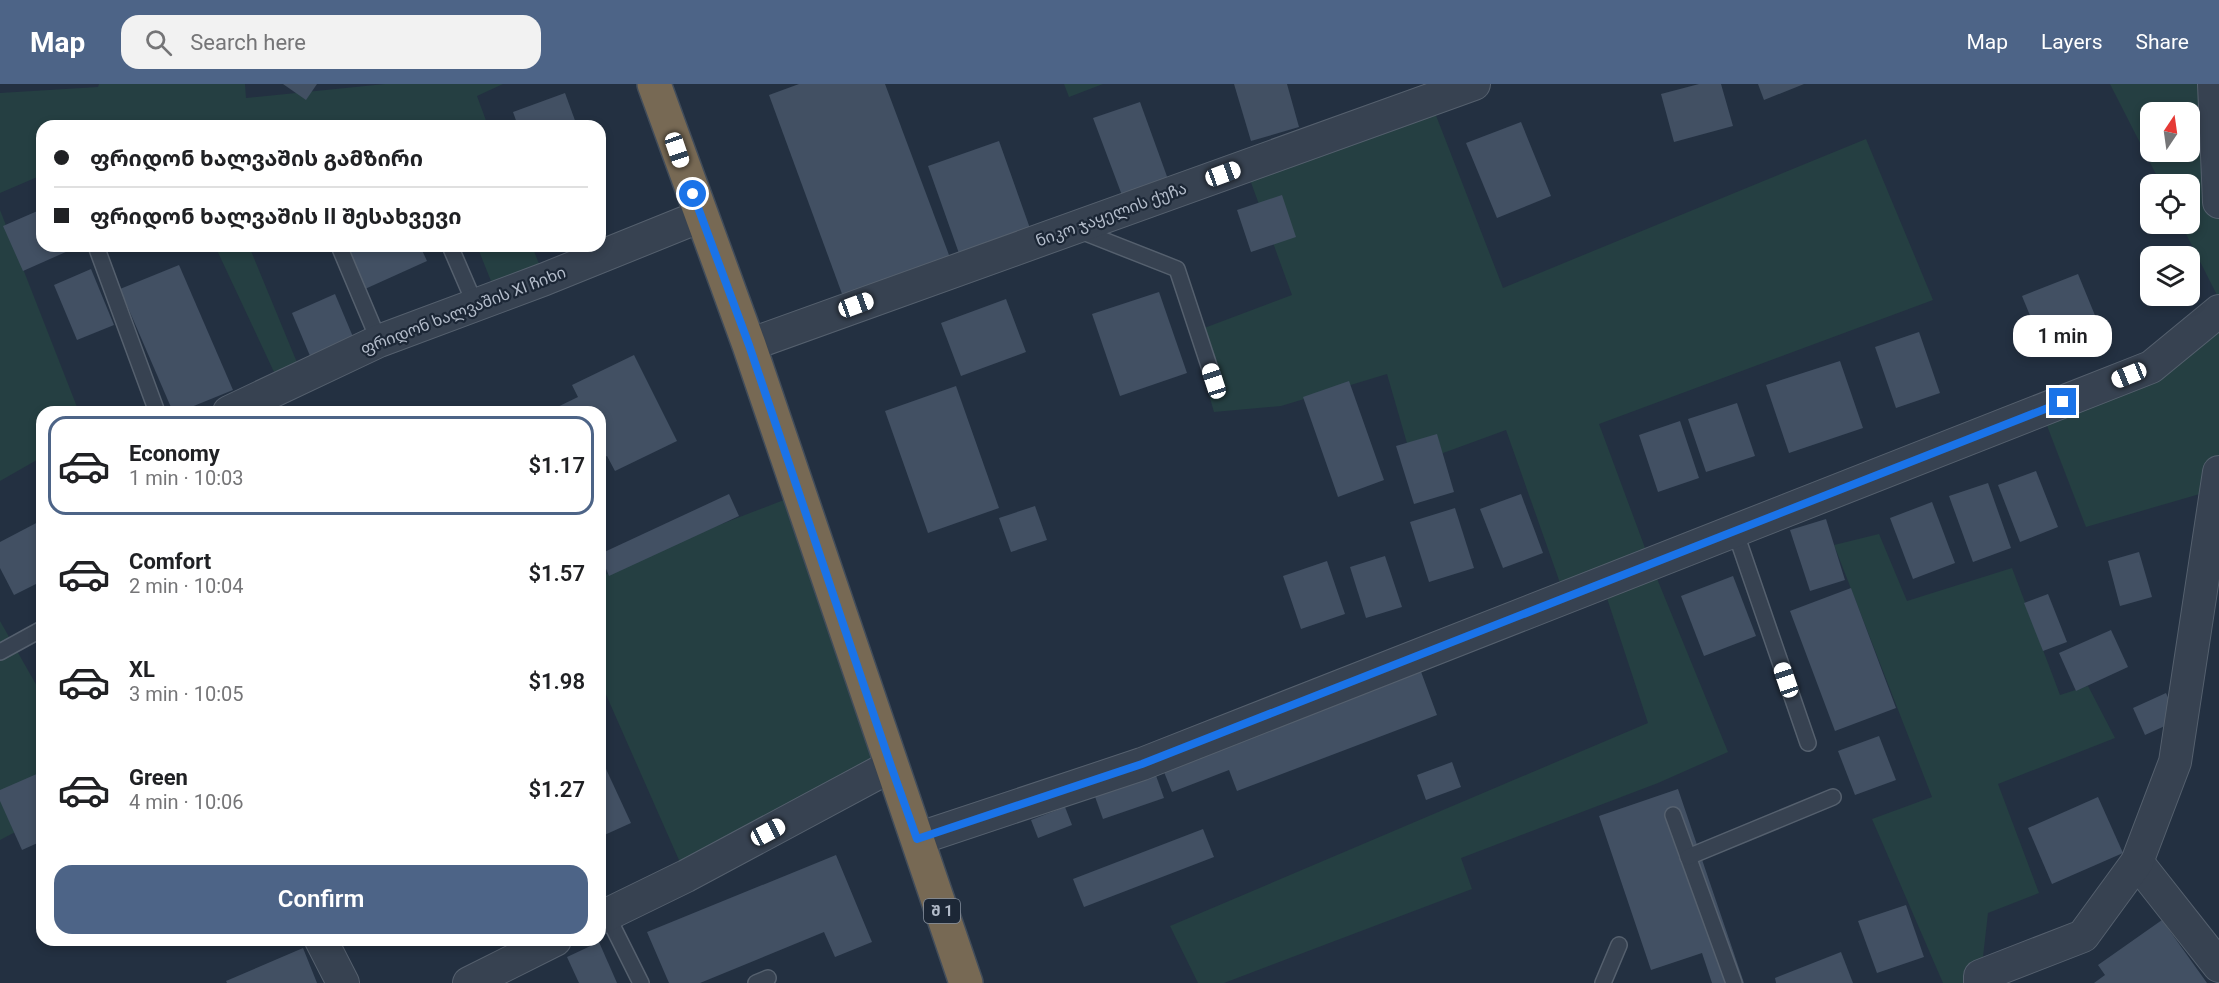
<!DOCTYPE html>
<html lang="en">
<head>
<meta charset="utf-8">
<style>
  :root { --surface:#fff; --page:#f2f2f2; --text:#202124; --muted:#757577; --line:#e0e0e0; --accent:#4d6487 }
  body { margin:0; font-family:Roboto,"Noto Sans Georgian",sans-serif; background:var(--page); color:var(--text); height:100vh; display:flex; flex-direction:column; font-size:22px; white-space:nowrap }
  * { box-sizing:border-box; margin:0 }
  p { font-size:20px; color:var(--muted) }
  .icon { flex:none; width:33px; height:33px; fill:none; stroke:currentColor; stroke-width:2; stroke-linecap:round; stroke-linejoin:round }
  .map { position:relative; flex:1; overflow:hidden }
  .side { position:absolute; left:36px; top:322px; width:570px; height:540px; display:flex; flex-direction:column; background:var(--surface); border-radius:18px; box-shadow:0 3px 9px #0003 }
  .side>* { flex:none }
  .banner { position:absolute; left:36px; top:36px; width:570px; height:132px; border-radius:18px; box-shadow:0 3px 9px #0003; display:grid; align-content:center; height:132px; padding:0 18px; background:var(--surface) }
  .needle { width:39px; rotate:13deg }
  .tools { position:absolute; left:2140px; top:18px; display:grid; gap:12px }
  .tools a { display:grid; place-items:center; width:60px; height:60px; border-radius:12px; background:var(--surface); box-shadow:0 3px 9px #0003; font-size:30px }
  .end { position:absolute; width:27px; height:27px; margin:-14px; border:8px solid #1a73e8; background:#fff; box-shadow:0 0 0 3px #fff }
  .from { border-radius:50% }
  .bubble { position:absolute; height:42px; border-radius:18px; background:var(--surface); box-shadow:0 3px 9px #0003; font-size:20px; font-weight:600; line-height:42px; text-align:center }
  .car { position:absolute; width:18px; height:36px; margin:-18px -9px; border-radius:8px; box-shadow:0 0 4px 2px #0007; background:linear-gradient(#fff 24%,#345 0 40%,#fff 0 76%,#345 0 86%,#fff 0) }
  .banner b { display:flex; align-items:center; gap:21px; height:57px; font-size:22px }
  .banner b+b { border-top:2px solid var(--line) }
  .banner i { width:15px; height:15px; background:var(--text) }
  ul { padding:10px 0 0; list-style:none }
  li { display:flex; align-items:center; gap:18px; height:99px; margin:0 12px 9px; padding:0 6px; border:3px solid transparent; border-radius:18px }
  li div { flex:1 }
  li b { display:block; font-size:22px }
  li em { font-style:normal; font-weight:600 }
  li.active { border-color:var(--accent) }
  li>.icon { width:54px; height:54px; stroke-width:1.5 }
  .primary-button { display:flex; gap:12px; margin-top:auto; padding:12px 18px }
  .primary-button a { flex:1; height:69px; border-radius:18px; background:var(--accent); color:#fff; font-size:24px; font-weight:600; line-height:69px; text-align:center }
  header { display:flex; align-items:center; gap:36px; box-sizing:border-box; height:84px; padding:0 30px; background:var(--accent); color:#fff }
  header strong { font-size:28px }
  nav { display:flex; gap:33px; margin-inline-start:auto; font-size:21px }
  .search { width:420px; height:54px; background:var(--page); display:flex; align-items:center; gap:15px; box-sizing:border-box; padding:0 21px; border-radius:18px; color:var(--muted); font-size:22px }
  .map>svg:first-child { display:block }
</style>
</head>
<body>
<header>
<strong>Map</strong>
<div class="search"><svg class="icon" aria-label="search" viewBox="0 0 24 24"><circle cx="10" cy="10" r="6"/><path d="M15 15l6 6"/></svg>Search here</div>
<nav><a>Map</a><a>Layers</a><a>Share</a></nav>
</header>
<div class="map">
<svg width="2219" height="899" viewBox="0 0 2219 899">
  <rect width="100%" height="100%" fill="#233041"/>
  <g fill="#253f42" fill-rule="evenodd">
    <polygon points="99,0 245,0 246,14 385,0 503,0 477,12 488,42 42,42 42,91 0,109 0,9 98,3"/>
    <polygon points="1064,0 1103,0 1069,13"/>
    <path d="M2110,0H2214L2219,118V215L2181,140H2190V100H2161ZM2151,28H2190V68H2151Z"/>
    <polygon points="1430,16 1503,204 1866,55 1933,216 1599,340 1651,480 1728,668 1658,699 1461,774 1472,805 1224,899 1198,899 1170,842 1648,639 1602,499 1565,513 1506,346 1413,380 1387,290 1281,322 1214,328 1191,249 1292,211 1245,82"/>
    <polygon points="0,126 79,328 42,328 42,373 0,397"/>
    <polygon points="215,162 249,162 303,293 281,303"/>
    <polygon points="477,162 532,162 545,195 497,212"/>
    <polygon points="2219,227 2219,388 2217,405 2086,443 2041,326"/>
    <polygon points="789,414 876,678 686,792 600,597 600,493 719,441"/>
    <polygon points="1879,450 1907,517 2012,484 2060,611 2088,602 2115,654 1998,700 2039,809 1988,829 1980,899 1943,899 1872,735 1932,713 1834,461"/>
    <polygon points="0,537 42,611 42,734 0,756"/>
  </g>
  <g fill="#425063">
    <polygon points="283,0 317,0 306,16"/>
    <polygon points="799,0 885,0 952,179 845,218 769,11"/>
    <polygon points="1234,0 1287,0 1299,43 1251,57"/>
    <polygon points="1699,0 1721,0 1733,42 1674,58 1661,10"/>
    <polygon points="1758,0 1804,0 1764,16"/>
    <polygon points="565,9 577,42 518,42 513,28"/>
    <polygon points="1140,18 1169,98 1123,114 1093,34"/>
    <polygon points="1521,38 1551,112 1497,134 1466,59"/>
    <polygon points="999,57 1032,150 961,175 928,82"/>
    <polygon points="1282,111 1296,153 1251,168 1237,126"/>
    <polygon points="42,125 42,162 66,162 68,167 23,187 3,142"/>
    <polygon points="346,162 420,162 427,177 365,205"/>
    <polygon points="179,181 233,306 179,328 173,328 120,205"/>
    <polygon points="91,185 114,241 77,256 54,201"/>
    <polygon points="2078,190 2101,246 2045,268 2022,212"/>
    <polygon points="1159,208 1187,289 1120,312 1092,230"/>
    <polygon points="335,210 356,260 313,279 292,229"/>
    <polygon points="1006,215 1026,268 961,292 941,239"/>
    <polygon points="1919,248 1940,309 1896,324 1875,263"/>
    <polygon points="634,271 677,357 615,387 607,372 600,375 600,328 547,328 578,313 572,301"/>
    <polygon points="1840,277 1863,344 1789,369 1766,301"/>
    <polygon points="1349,297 1384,396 1338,413 1303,313"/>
    <polygon points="956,302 999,424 928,449 885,327"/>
    <polygon points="1737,319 1755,372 1706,388 1688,335"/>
    <polygon points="1680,337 1699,394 1658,408 1639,351"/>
    <polygon points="1437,350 1454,408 1414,420 1396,362"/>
    <polygon points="2036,387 2058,443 2020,458 1998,401"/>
    <polygon points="1988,399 2011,464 1973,478 1949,412"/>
    <polygon points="729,410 739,432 609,492 600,470"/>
    <polygon points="1521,410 1543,469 1503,484 1480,425"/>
    <polygon points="1932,418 1955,479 1913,495 1890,434"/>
    <polygon points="1035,422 1047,456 1011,468 999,434"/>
    <polygon points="1455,424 1474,484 1429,498 1410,438"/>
    <polygon points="1826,435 1845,496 1810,507 1790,446"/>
    <polygon points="42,436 42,497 14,511 0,484 0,458"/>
    <polygon points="2139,468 2152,513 2120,522 2108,477"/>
    <polygon points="1385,472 1402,523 1366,534 1350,483"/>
    <polygon points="1327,477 1345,530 1301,545 1283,492"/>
    <polygon points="1733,492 1756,552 1704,572 1681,512"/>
    <polygon points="1851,504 1896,624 1835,647 1790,527"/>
    <polygon points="2048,510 2067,558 2043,567 2024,519"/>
    <polygon points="2111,546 2128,583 2076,607 2059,569"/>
    <polygon points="1420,585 1437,631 1237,707 1229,686 1172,708 1162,683"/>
    <polygon points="2166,609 2178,636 2145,651 2133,624"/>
    <polygon points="1879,652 1896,696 1855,711 1838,667"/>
    <polygon points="600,672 631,739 600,753"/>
    <polygon points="1452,678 1461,703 1426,716 1417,691"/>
    <polygon points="1154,686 1164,714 1103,735 1093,707"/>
    <polygon points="39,689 42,695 42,757 22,766 0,717 0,706"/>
    <polygon points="1678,705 1744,899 1712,899 1702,869 1651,886 1599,732"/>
    <polygon points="2098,713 2123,769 2052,800 2028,744"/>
    <polygon points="1065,723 1072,741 1038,754 1031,736"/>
    <polygon points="1203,745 1214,773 1084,823 1073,795"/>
    <polygon points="836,771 872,858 835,873 824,848 700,899 669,899 647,848"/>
    <polygon points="1906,821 1924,873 1877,889 1858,837"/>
    <polygon points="2162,836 2207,899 2094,899 2105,891 2098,881"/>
    <polygon points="599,858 617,899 579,899 567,873"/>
    <polygon points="303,864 317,899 227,899 226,897"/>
    <polygon points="1841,868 1853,899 1776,899 1775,894"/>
  </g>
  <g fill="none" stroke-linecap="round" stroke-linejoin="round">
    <defs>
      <g id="lane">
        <polyline points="1078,146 1177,185 1214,297"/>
        <polyline points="96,162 157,328"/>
        <polyline points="339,162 379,257"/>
        <polyline points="450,162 475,220"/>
        <polyline points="1735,447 1808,659"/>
        <polyline points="0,568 42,545"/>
        <polyline points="1673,731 1734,899"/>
        <polyline points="1688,773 1833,713"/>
        <polyline points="607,831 641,899"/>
        <polyline points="756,899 768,894"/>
        <polyline points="1603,899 1619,861"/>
      </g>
      <g id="street">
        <polyline points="2214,0 2219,118"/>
        <polyline points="749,261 1474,0"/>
        <polyline points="229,328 379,257 545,195 701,132"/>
        <polyline points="917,755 1142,680 2151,283 2219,227"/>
        <polyline points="2137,778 2219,882"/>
        <polyline points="600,834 686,792 891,682"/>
        <polyline points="321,856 343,899"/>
        <polyline points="469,899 555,856"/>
        <polyline points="1980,899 1980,892 2083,852 2137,778 2175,678 2219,388"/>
      </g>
      <polyline id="highway" points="654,0 749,261 966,899"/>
    </defs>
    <use href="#lane" stroke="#55606e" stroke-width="18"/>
    <use href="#street" stroke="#55606e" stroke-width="34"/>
    <use href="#highway" stroke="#424d5b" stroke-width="36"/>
    <use href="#lane" stroke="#374251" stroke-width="15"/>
    <use href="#street" stroke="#374251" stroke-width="32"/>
    <use href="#highway" stroke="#776954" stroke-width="33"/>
  </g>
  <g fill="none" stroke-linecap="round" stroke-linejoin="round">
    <polyline stroke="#1a73e8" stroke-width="8" points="693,110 749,261 891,682 917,755 1142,680 2063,318"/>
  </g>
  <g text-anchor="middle" stroke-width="4.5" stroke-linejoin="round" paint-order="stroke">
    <rect fill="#1c2736" stroke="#86909e" stroke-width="1.5" x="924" y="815" width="36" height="24" rx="4.5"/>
    <g font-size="15" font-weight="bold" fill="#b4bdcb">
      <text x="942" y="832">შ 1</text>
    </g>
    <g font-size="16" fill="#b4bdcb" stroke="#1c2736">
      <text transform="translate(1111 130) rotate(-20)" y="6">ნიკო ჯაყელის ქუჩა</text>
      <text transform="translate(463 226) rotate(-21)" y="6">ფრიდონ ხალვაშის XI ჩიხი</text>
    </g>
  </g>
</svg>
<div class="tools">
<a><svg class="needle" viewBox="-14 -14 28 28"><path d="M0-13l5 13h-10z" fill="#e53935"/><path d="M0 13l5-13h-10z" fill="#757577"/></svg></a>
<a><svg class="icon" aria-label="locate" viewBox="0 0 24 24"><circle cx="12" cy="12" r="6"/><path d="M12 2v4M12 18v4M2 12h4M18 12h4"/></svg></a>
<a><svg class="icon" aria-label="layers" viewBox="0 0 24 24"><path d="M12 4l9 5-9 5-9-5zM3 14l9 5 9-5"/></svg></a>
</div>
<i class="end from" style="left:693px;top:110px"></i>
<i class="end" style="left:2063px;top:318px"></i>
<div class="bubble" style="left:2013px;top:231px;width:99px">1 min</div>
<i class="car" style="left:677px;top:66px;rotate:161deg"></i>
<i class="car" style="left:1223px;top:90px;rotate:70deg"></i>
<i class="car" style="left:856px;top:221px;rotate:70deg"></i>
<i class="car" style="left:2129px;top:291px;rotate:248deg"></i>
<i class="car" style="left:1214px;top:297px;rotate:342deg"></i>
<i class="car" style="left:1786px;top:596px;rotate:341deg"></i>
<i class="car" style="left:768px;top:748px;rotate:62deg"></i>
<div class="banner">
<b><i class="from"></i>ფრიდონ ხალვაშის გამზირი</b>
<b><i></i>ფრიდონ ხალვაშის II შესახვევი</b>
</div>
<section class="side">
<ul>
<li class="active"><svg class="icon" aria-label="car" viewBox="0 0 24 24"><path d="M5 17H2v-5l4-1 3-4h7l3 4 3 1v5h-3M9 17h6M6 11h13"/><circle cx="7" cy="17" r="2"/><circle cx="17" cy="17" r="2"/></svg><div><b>Economy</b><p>1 min · 10:03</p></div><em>$1.17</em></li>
<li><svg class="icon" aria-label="car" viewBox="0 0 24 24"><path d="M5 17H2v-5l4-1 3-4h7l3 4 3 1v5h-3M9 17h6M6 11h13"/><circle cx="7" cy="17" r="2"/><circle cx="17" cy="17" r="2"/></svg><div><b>Comfort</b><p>2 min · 10:04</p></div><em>$1.57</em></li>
<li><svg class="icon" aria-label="car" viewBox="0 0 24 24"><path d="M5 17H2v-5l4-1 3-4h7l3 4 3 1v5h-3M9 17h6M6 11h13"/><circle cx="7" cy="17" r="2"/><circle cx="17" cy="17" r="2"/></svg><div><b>XL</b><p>3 min · 10:05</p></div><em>$1.98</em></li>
<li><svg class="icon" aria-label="car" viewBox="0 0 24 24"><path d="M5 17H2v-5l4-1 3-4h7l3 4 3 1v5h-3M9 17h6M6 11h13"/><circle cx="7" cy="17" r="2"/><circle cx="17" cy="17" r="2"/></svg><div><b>Green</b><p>4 min · 10:06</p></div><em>$1.27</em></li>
</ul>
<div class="primary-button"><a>Confirm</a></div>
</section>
</div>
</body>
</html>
